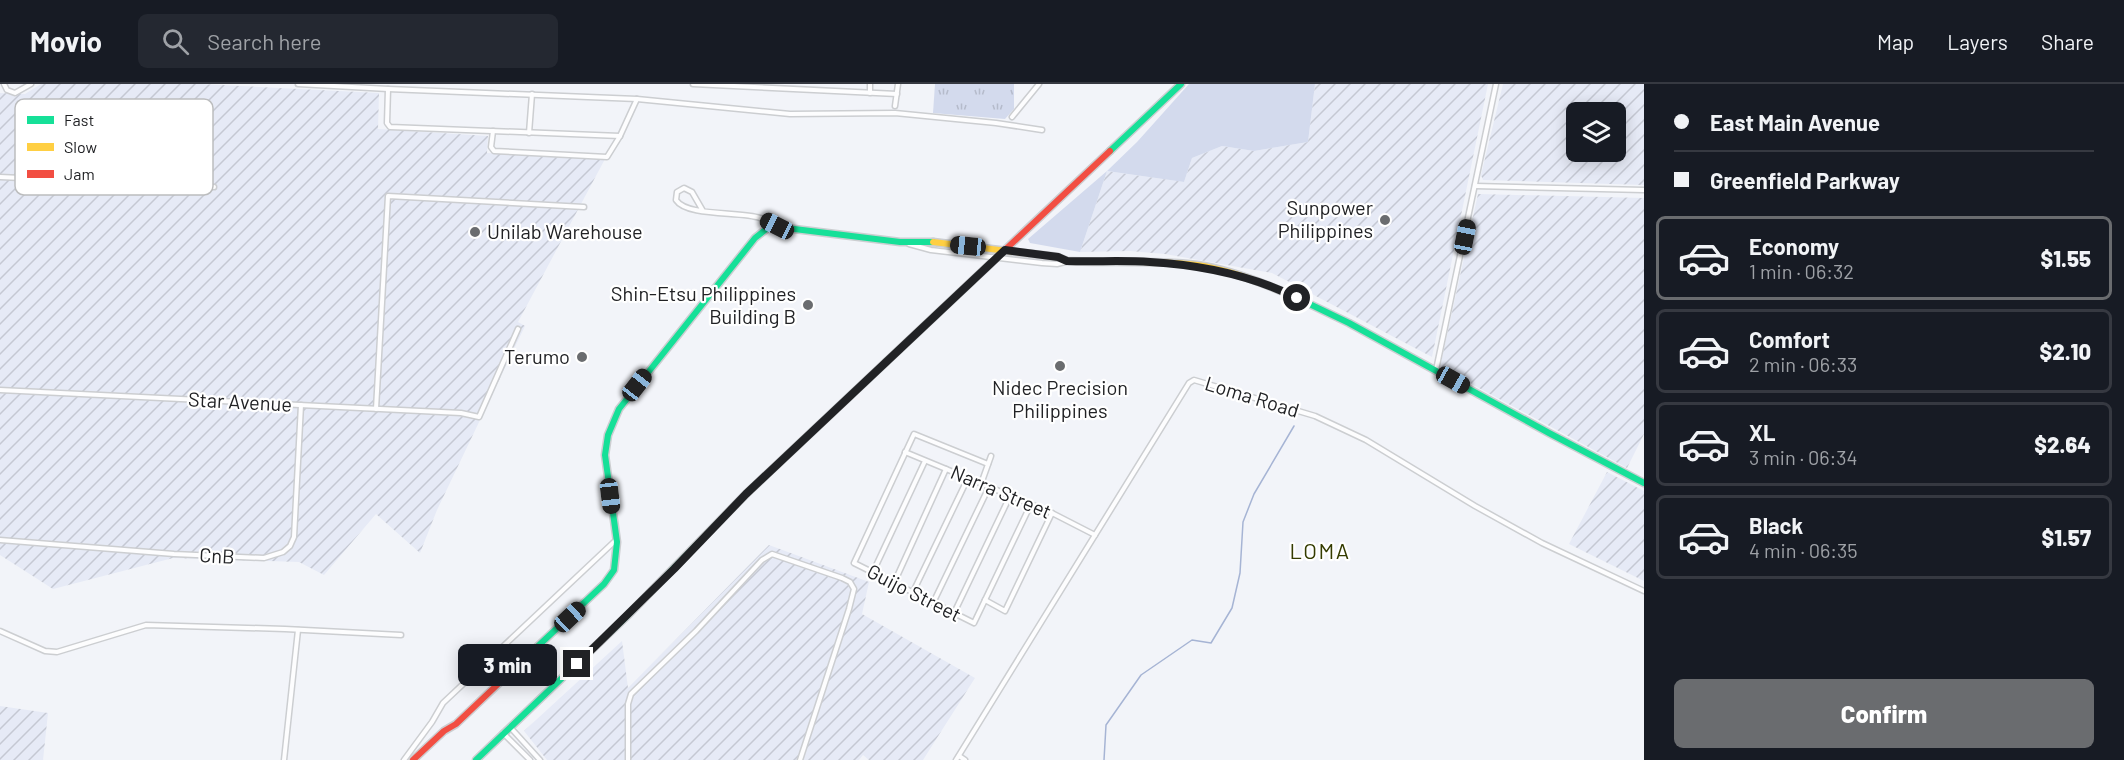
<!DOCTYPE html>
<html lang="en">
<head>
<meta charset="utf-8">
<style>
  :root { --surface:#171b24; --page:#242831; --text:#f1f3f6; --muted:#9ea1a6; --line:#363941; --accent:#6a6c6f }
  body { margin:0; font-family:Barlow,sans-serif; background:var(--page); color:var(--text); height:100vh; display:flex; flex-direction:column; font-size:22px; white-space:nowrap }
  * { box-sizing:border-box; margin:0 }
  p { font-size:20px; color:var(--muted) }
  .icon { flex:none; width:33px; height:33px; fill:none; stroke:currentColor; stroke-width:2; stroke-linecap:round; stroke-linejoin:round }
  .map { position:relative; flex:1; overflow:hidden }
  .drawer { display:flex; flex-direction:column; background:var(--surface); width:480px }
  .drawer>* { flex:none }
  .guide { display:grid; align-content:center; height:132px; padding:0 30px; background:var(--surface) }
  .buttons { position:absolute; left:1566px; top:18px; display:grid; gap:12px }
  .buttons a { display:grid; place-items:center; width:60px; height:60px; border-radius:9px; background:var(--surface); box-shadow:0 3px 15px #0003; font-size:30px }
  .end { position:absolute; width:27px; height:27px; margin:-14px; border:8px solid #212225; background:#fff; box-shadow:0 0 0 3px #fff }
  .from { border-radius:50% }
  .bubble { position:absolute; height:42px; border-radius:9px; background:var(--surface); box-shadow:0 3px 15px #0003; font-size:20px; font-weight:800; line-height:42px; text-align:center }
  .car { position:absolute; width:18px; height:36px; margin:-18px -9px; border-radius:8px; box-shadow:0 0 4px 2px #0007; background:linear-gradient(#222 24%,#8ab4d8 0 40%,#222 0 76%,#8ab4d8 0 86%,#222 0) }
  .guide b { display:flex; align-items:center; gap:21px; height:57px; font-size:22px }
  .guide b+b { border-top:2px solid var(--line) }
  .guide i { width:15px; height:15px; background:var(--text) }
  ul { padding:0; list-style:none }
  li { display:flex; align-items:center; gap:18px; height:84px; margin:0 12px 9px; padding:0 18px; border:3px solid var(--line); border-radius:9px }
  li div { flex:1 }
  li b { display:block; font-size:22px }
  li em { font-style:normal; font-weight:800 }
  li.selected { border-color:var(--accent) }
  li>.icon { width:54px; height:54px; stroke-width:1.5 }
  .primary-button { display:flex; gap:12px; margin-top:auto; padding:12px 30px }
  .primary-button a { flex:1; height:69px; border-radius:9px; background:var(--accent); color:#fff; font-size:24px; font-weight:800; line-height:69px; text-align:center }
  header { display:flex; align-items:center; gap:36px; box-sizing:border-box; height:84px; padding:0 30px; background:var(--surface); border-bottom:2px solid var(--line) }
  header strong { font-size:28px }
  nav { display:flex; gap:33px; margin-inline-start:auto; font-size:21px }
  .search { width:420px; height:54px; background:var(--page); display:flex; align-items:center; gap:15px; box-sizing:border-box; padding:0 21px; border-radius:9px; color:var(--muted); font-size:22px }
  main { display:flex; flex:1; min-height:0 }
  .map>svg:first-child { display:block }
</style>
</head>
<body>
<header>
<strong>Movio</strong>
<div class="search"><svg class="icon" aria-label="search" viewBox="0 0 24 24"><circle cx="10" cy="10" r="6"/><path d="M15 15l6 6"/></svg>Search here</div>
<nav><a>Map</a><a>Layers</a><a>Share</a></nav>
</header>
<main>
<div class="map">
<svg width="1644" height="676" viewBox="0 0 1644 676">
  <defs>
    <pattern id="industrial-furrows" width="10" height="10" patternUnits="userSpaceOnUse" patternTransform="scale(1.5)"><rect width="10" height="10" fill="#e6eaf6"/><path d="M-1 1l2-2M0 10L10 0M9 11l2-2" fill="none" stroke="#c5c8d3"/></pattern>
    <pattern id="park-tufts" width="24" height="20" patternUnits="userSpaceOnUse" patternTransform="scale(1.5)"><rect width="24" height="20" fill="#d3daed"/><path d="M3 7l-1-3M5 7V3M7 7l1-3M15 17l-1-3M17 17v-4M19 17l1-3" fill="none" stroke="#b5bbcb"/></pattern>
  </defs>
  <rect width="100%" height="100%" fill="#f2f4f9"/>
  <g fill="url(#industrial-furrows)" fill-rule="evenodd">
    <polygon points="41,0 201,0 379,9 378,45 488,52 487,69 605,75 518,238 525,242 437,426 420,469 376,430 324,491 299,478 173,474 53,505 0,471 0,9 25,10"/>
    <polygon points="1315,0 1488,0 1432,273 1272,189 1165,170 1130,167 1080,168 1107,87 1184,98 1192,74 1222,62 1254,67 1308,58"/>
    <path d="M1503,0H1644V101L1483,96L1481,91ZM1576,28H1616V68H1576Z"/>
    <polygon points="1478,110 1644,114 1644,350 1627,384 1440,283"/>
    <polygon points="1607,388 1644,407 1644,497 1569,460"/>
    <polygon points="769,461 869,498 862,530 975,594 923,676 869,676 863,671 859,676 547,676 524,647 622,557 628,604"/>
    <polygon points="0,622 48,629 43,676 0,676"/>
  </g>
  <polygon fill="#d3daed" points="1189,0 1315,0 1308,58 1254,67 1222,62 1192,74 1184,98 1107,87 1080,168 1030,159 1028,155 1107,87 1137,58"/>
  <polygon fill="url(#park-tufts)" points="935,0 1014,0 1014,25 1005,35 933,29"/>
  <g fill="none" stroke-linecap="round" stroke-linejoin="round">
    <polyline stroke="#a6b4d4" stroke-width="1.5" points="1104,676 1106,641 1141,591 1192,556 1211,559 1232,524 1240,489 1243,438 1254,410 1294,342"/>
    <defs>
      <g id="street">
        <polyline points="4,0 7,6 15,9 31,0"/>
        <polyline points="298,0 388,5 637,15 790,30 895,29 996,39 1042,46"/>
        <polyline points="693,0 897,10"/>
        <polyline points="388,5 387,39 390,43 620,52"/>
        <polyline points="870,9 870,0"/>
        <polyline points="895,22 898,0"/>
        <polyline points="1012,33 1039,0"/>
        <polyline points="493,47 491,63 494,67 607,73 620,52 637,15"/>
        <polyline points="529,49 532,10"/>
        <polyline points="0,93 214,103"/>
        <polyline points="1475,102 1644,106"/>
        <path d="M703,127L692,108L684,104L677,108L676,116C687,133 741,127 760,134C765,135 769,138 774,140"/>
        <polyline points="909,160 931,166 1042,179 1057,180 1065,178"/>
        <polyline points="1436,286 1496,0"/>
        <polyline points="0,306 461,329 479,333 518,245"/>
        <polyline points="376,325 388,112 584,123"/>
        <polyline points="905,368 1052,429 1095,451"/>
        <polyline points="988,380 914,350 854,479 974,539 1031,420"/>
        <polyline points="981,400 991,372"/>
        <polyline points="0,456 174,470 264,474 283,468 290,462 294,453 301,321"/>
        <polyline points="873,488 925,377"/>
        <polyline points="894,499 946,385"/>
        <polyline points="913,508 968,394"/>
        <polyline points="985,516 1005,527 1052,429"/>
        <polyline points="933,519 989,403"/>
        <polyline points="954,529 1010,412"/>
        <polyline points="0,547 45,567 57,568 146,541 285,545 401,551"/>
        <polyline points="510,643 540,676"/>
        <polyline points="503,649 530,676"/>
        <polyline points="959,672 965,676"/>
        <polyline points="284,676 298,546"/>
        <polyline points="404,676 432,638 443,619 615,457"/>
        <polyline points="628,676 628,620 631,610 696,547 762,476 772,470 842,494 850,498 854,505 849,525 800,676"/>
        <polyline points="956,676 1189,299 1194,296 1315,332 1366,356 1475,422 1542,459 1644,507"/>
      </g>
      <g id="fast">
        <polyline points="1110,67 1181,0"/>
        <polyline points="1295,213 1349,239 1549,349 1644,399"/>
        <polyline points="537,563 604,500 614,486 617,458 605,371 608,351 619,325 755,154 770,142 900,158 933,158"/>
        <polyline points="476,676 627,532 746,410 886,278"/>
      </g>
      <path id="slow" d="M933,158L1058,173L1067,177C1110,179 1154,176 1197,181C1231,186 1264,199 1295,213"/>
      <g id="jam">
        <polyline points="886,278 1110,67"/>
        <polyline points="413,676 444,647 456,640 537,563"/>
      </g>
    </defs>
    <use href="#street" stroke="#ccced1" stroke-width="7"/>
    <use href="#fast" stroke="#ccced1" stroke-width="9"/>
    <use href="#slow" stroke="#ccced1" stroke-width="9"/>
    <use href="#jam" stroke="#ccced1" stroke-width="9"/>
    <use href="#street" stroke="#fdfdfe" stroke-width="4"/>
    <use href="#fast" stroke="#16e098" stroke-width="6"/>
    <use href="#slow" stroke="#ffcf43" stroke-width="6"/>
    <use href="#jam" stroke="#f24e42" stroke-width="6"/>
  </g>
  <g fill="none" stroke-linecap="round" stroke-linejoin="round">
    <path stroke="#212225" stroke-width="8" d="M577,580L674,485L746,410L1005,166L1058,173L1067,177C1095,178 1123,176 1150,178C1202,181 1251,191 1297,214"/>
  </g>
  <g fill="#6a6c6f" stroke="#fff" stroke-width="2">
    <circle cx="1385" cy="136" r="6"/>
    <circle cx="475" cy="148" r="6"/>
    <circle cx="808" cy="221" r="6"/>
    <circle cx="582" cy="273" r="6"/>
    <circle cx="1060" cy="282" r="6"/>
  </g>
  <g text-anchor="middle" stroke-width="4.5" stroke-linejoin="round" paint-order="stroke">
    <g font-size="20" fill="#212225" stroke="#fff" text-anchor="end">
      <text x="1373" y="131">Sunpower<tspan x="1373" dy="23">Philippines</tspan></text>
      <text x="487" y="155" text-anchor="start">Unilab Warehouse</text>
      <text x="796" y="217">Shin-Etsu Philippines<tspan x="796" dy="23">Building B</tspan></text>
      <text x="570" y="280">Terumo</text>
      <text x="1060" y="311" text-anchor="middle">Nidec Precision<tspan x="1060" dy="23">Philippines</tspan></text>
    </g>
    <g font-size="20" fill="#212225" stroke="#fff">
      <text transform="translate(1252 313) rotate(17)" y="7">Loma Road</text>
      <text transform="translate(240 318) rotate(3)" y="7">Star Avenue</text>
      <text transform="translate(1001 408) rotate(23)" y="7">Narra Street</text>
      <text transform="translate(217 472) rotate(3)" y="7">CnB</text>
      <text transform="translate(914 509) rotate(27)" y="7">Guijo Street</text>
    </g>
    <g font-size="22" letter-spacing="1.5" fill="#343c00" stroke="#fff">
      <text x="1320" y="475">LOMA</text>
    </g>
  </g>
  <rect x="15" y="15" width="198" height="96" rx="9" fill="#fff" stroke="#bcbdbe" stroke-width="1.5"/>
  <rect x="27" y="32" width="27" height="8" fill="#16e098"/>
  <rect x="27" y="59" width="27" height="8" fill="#ffcf43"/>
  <rect x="27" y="86" width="27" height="8" fill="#f24e42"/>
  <g font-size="16" fill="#212225">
    <text x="64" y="42">Fast</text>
    <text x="64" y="69">Slow</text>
    <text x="64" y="96">Jam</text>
  </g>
</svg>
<div class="buttons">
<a><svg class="icon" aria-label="layers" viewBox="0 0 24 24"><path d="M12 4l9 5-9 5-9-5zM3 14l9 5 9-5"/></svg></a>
</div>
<i class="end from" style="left:1297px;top:214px"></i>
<i class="end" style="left:577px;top:580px"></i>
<div class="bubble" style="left:458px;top:560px;width:99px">3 min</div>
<i class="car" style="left:777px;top:142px;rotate:297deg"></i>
<i class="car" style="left:1465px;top:153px;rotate:11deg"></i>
<i class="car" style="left:968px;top:162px;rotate:276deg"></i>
<i class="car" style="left:1453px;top:296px;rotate:119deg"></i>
<i class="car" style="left:637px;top:301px;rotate:38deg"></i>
<i class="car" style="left:610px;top:412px;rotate:173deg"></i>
<i class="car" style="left:570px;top:533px;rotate:47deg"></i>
</div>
<section class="drawer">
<div class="guide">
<b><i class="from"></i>East Main Avenue</b>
<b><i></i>Greenfield Parkway</b>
</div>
<ul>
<li class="selected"><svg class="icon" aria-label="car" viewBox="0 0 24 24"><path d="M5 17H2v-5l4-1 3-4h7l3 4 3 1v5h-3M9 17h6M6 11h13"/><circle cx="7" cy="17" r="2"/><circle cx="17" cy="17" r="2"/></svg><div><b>Economy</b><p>1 min · 06:32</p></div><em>$1.55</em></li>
<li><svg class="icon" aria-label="car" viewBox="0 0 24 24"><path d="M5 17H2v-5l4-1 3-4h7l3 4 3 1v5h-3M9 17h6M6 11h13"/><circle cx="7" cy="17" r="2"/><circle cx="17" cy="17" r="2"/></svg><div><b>Comfort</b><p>2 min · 06:33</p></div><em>$2.10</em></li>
<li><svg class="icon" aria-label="car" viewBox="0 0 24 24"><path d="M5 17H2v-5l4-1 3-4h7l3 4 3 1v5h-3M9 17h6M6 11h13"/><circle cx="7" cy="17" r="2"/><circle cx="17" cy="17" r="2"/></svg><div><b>XL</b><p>3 min · 06:34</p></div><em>$2.64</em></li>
<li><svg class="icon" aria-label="car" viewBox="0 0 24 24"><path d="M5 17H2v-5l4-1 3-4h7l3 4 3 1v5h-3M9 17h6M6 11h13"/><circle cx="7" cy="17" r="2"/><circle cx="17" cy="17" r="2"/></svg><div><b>Black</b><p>4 min · 06:35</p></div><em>$1.57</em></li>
</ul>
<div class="primary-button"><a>Confirm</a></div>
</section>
</main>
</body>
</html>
